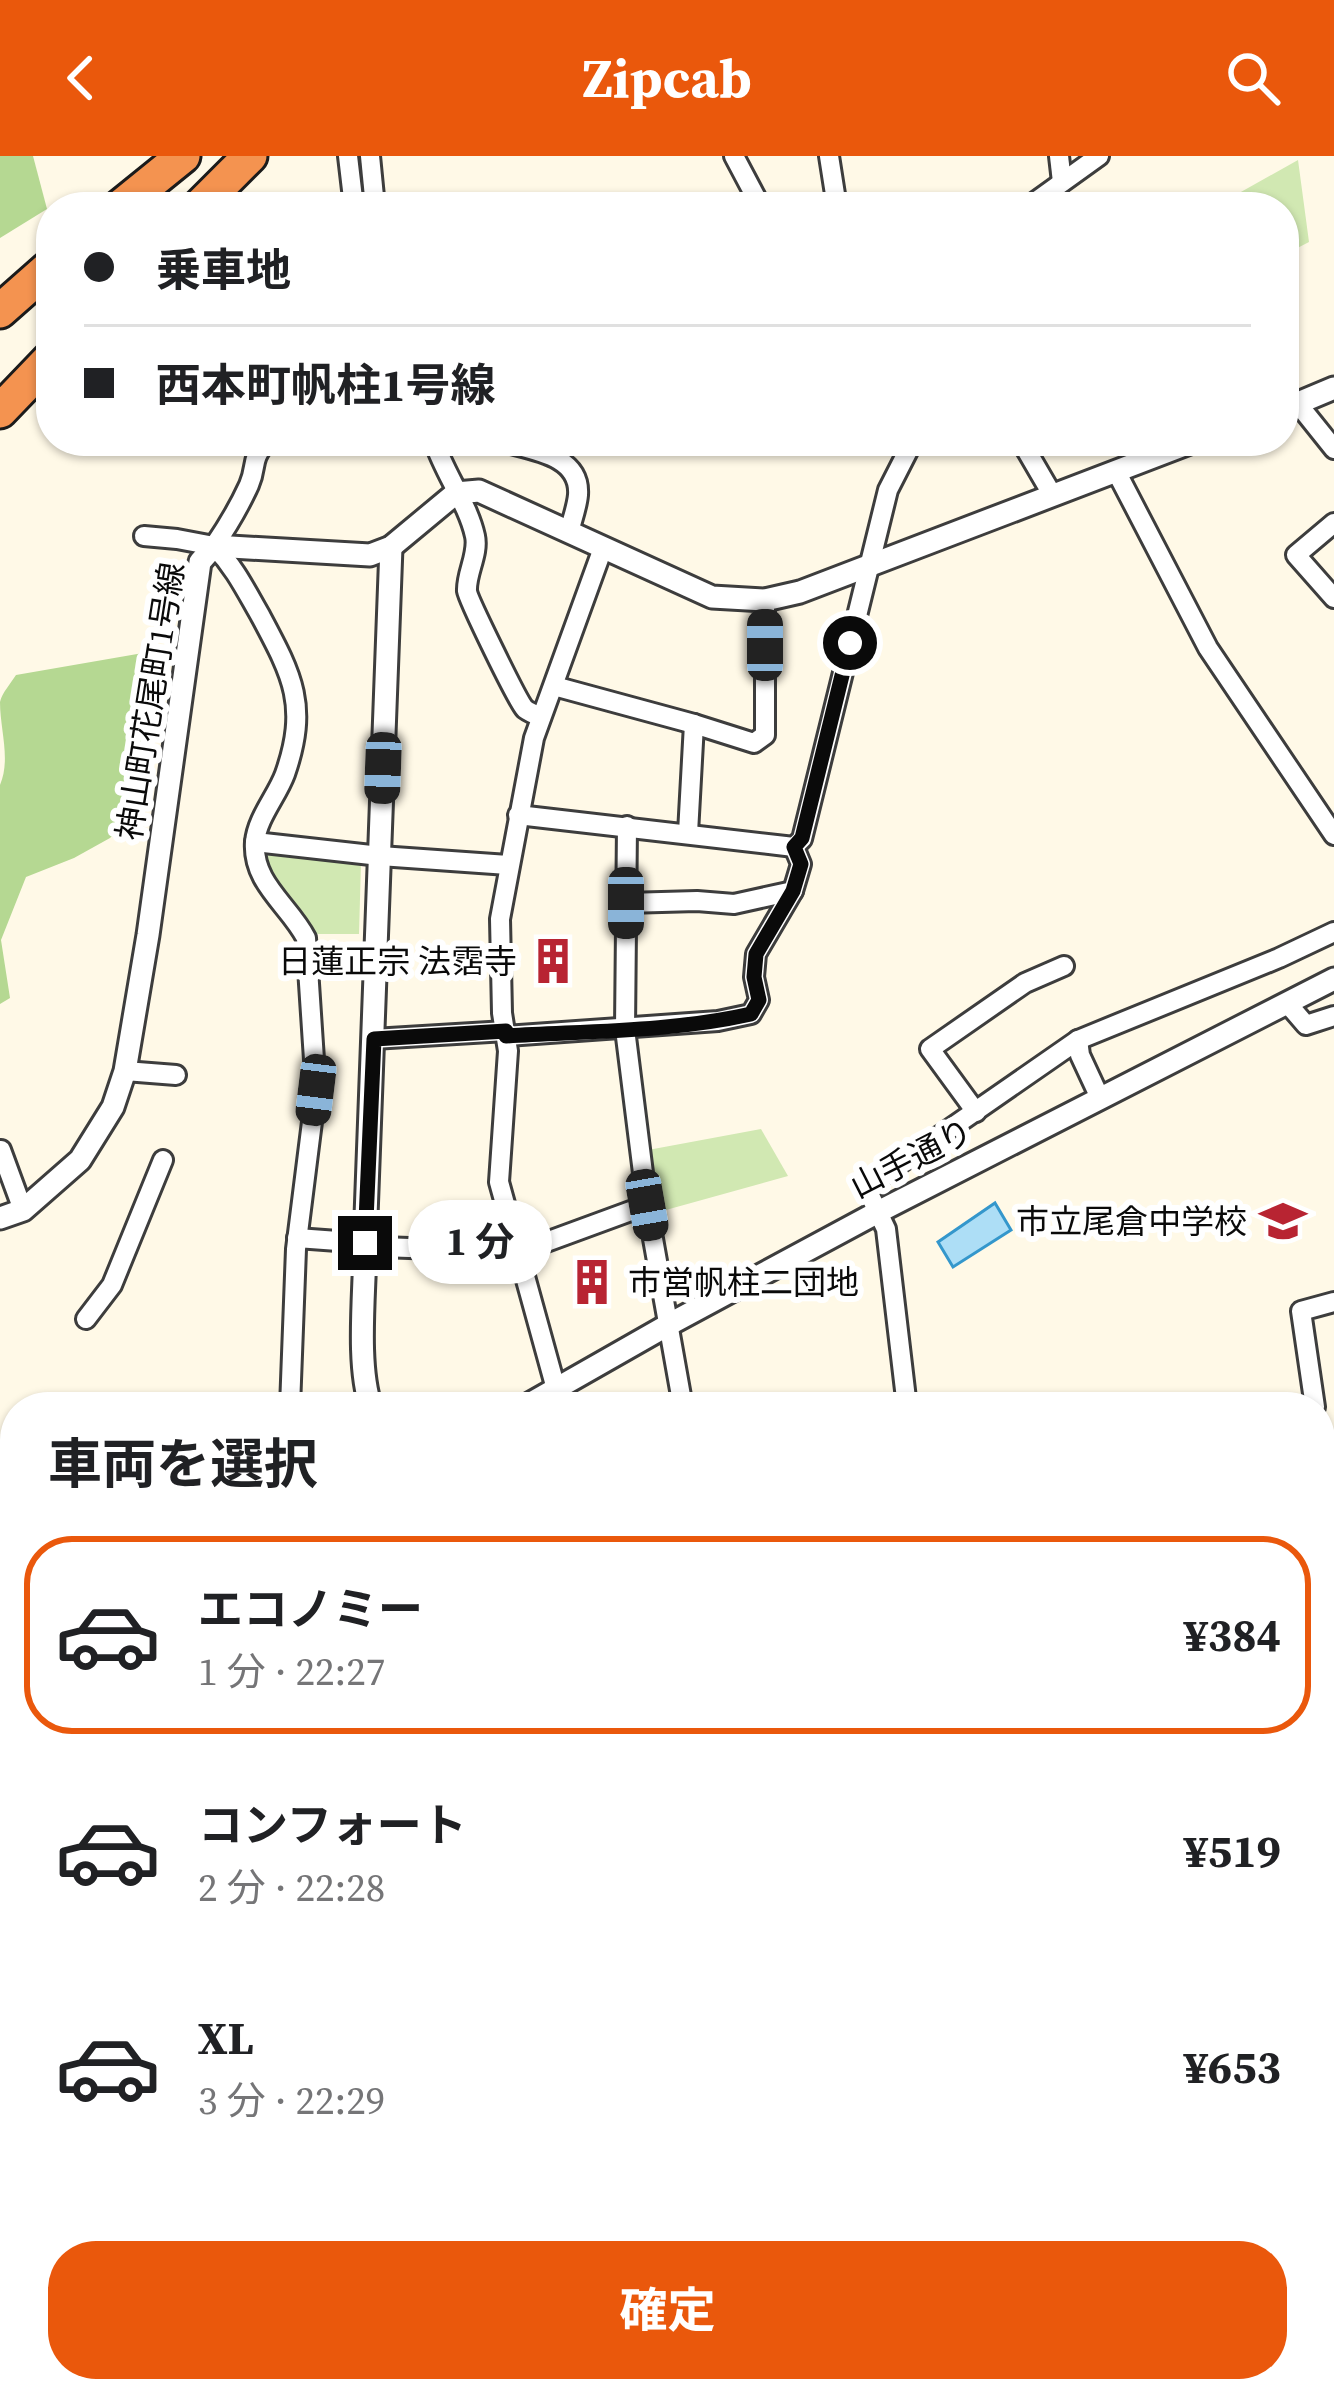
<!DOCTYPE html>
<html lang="ja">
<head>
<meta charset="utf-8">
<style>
  :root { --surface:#fff; --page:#f2f2f2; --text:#202124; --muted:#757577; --line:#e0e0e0; --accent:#ea580c }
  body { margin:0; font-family:"Source Serif 4","Noto Sans JP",serif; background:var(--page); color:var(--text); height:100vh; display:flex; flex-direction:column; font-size:45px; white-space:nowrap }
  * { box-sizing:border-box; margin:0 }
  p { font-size:39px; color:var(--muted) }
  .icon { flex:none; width:66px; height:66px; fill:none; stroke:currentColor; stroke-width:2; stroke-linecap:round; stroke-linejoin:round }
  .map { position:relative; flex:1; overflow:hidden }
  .details { position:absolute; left:0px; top:1236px; width:1335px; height:1011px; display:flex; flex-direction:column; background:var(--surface); border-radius:48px 48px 0 0; box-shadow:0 3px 9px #0004 }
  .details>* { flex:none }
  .guide { position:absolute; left:36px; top:36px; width:1263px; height:264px; border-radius:48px; box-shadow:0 3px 9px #0004; display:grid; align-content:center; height:264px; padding:0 48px; background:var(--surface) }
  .end { position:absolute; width:54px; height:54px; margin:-27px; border:15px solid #0a0a0a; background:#fff; box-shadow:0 0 0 6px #fff }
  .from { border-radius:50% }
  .bubble { position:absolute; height:84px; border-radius:42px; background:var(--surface); box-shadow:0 3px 9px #0004; font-size:39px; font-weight:700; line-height:84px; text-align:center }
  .car { position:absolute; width:36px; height:72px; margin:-36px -18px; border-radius:15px; box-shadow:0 0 9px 3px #0007; background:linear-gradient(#222 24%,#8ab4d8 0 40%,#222 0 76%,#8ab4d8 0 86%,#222 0) }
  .guide b { display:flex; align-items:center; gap:42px; height:114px; font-size:45px }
  .guide b+b { border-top:3px solid var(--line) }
  .guide i { width:30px; height:30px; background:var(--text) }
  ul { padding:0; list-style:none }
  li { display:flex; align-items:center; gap:36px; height:198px; margin:0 24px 18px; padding:0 24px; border:6px solid transparent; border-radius:48px }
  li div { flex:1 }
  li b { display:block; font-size:45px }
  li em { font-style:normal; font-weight:700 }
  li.active { border-color:var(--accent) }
  li>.icon { width:108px; height:108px; stroke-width:1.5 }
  h2 { padding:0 48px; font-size:54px; line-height:144px }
  .button { display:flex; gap:24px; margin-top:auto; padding:24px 48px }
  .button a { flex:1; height:138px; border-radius:48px; background:var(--accent); color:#fff; font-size:48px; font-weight:700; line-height:138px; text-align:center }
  header { display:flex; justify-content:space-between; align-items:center; height:156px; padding:0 48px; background:var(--accent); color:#fff; font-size:54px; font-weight:700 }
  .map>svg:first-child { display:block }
</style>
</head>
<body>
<header><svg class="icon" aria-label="back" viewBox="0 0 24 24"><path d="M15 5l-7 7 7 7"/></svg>Zipcab<svg class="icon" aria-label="search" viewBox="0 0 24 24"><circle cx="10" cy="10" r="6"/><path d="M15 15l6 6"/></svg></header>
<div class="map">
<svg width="1334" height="2245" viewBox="0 0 1334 2245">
  <rect width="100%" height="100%" fill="#fff9e7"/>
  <g fill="#d1e8b2">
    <polygon points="1298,4 1309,86 1284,99 1284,51 1241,51 1232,41"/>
    <polygon points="265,697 361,707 359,778 312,778 267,717"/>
    <polygon points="761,973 788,1020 655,1057 648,994"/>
  </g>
  <g fill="#b5d892">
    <polygon points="0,0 33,0 47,53 0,82"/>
    <path d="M143,497L163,543L129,663L110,682L74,702L26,721L1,784L10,842L0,848V629C11,603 0,574 0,546C2,537 11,527 16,519Z"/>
  </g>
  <polygon fill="#addef6" stroke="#3497cc" stroke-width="3" points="995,1047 1011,1074 953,1111 938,1086"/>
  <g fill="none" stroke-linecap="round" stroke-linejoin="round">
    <defs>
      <g id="minor">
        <polyline points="348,0 354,51"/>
        <polyline points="370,0 375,51"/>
        <polyline points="734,0 761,51"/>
        <polyline points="829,0 837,51"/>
        <polyline points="1059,0 1062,26"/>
        <polyline points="1028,51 1099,0"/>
        <polyline points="1298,248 1334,293"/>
        <path d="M267,285C249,306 258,308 249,329C239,351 227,371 214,390C235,412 245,433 260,459C292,519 309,549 285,618C277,640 257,662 255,686C252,727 289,749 306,782L316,934L296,1093L290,1251"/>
        <path d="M434,285C444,317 468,348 475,380C479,398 466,417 467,435C468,443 518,546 525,553C529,556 536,559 541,561"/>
        <path d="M499,285C529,294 581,298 578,339C577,351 572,364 569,376"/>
        <polyline points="1021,285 1053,340"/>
        <polyline points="1117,317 1208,492 1334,679"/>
        <polyline points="1334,367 1296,399 1334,442"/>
        <polyline points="144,380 177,383 214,390"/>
        <polyline points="554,530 694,568 754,587 765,579 765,444"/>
        <polyline points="518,659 794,691 802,683 888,334 913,285"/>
        <polyline points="627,670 625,873 647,1049 683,1251"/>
        <polyline points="688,677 694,568"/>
        <polyline points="255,686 380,700 508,709"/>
        <polyline points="626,747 697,745 734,748 793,735"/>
        <polyline points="1287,847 1306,869 1334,860"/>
        <polyline points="506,880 718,865 751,858 759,844 754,821 756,798 793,735 801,708 794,691"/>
        <polyline points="373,883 506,875"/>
        <polyline points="1078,884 1080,899 1100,942"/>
        <polyline points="125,915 176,919"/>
        <polyline points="976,956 930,893 1025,827 1064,810"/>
        <polyline points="1,994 23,1054"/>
        <polyline points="297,1082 365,1087 382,1091 519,1096 647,1049"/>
        <polyline points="86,1163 112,1129 163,1004"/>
        <polyline points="561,1251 499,1026 508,895 502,857 500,763 534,582 603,392"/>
        <polyline points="907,1251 886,1073 866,1031 1078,884 1279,802 1334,776"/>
        <polyline points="1315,1251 1301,1155 1334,1146"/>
        <polyline points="1320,1284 1327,1331 1320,1334"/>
        <polyline points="0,1354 15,1366"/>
        <polyline points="0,1548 15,1571"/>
        <polyline points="1320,1553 1334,1547"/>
        <polyline points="0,1969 15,1963"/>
        <polyline points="0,2055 15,2073"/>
        <polyline points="153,2232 163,2245"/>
        <polyline points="331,2232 334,2245"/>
        <polyline points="464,2232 470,2245"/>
        <polyline points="599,2232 604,2245"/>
        <polyline points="909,2232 914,2245"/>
        <polyline points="0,2237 15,2221"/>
        <polyline points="112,2245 117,2232"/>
        <polyline points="555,2245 579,2232"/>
      </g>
      <g id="tertiary">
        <polyline points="1284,253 1334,232"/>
        <polyline points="0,1062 23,1054 80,1004 113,951 125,915 148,779 200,406 214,390 370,399 391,391 456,337 479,335 712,441 765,444 800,436 1195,285"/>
        <path d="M371,1251C356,1208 365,1134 365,1087L391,391"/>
        <polyline points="524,1251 668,1169 878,1056 1334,823"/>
        <polyline points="0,1539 15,1531"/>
        <polyline points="1320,2078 1334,2071"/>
        <polyline points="714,2232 719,2245"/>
        <polyline points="746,2232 751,2245"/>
        <polyline points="1064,2245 1067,2232"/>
      </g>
      <g id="motorway">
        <polyline points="120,51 183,0"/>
        <polyline points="199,51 250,0"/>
        <polyline points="0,155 51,110"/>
        <polyline points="0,255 51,202"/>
      </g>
    </defs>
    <use href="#minor" stroke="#3d3d3d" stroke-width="24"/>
    <use href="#tertiary" stroke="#3d3d3d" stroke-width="27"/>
    <use href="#motorway" stroke="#1b1b1b" stroke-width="39"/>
    <use href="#minor" stroke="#fff" stroke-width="18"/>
    <use href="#tertiary" stroke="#fff" stroke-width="21"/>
    <use href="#motorway" stroke="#f49350" stroke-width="33"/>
  </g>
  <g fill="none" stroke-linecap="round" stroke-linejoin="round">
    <path stroke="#0a0a0a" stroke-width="15" d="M365,1087L374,883L506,875V880C587,875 671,876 751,858L759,844L754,821L756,798L793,735L801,708L794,691L802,682L850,487"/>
  </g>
  <defs>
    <symbol id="building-bare" viewBox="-9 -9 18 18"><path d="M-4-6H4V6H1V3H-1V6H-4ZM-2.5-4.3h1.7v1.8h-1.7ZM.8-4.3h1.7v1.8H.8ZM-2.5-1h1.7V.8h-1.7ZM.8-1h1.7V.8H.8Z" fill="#b82432" stroke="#fff" stroke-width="2.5" paint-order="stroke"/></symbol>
    <symbol id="school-bare" viewBox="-9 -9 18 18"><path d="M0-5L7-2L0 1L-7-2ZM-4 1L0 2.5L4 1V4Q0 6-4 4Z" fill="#b82432" stroke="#fff" stroke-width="2.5" paint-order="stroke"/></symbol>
  </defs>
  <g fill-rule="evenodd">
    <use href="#building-bare" x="520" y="772" width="66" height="66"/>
    <use href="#school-bare" x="1250" y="1032" width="66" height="66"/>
    <use href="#building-bare" x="559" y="1093" width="66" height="66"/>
  </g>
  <g text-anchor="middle" stroke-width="12" stroke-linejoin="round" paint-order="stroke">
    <g font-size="33" fill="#0a0a0a" stroke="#fff">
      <text transform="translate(150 545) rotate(-81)" y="12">神山町花尾町1号線</text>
      <text transform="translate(911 1002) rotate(-27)" y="12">山手通り</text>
    </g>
    <g font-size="33" fill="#0a0a0a" stroke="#fff" text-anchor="end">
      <text x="517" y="817">日蓮正宗 法霑寺</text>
      <text x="1247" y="1077">市立尾倉中学校</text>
      <text x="628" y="1138" text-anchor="start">市営帆柱二団地</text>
    </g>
  </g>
</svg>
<i class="end from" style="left:850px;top:487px"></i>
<i class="end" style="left:365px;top:1087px"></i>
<div class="bubble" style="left:408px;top:1044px;width:144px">1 分</div>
<i class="car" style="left:765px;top:489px;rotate:0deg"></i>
<i class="car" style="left:383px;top:612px;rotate:182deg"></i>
<i class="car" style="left:626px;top:747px;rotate:180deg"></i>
<i class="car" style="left:316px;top:934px;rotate:187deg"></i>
<i class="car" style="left:647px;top:1049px;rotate:170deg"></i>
<div class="guide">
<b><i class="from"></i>乗車地</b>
<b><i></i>西本町帆柱1号線</b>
</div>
<section class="details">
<h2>車両を選択</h2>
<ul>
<li class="active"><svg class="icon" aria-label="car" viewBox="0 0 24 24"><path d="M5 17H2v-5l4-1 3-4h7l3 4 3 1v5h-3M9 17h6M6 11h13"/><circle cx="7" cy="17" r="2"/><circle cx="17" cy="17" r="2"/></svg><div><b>エコノミー</b><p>1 分 · 22:27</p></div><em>¥384</em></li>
<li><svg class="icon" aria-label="car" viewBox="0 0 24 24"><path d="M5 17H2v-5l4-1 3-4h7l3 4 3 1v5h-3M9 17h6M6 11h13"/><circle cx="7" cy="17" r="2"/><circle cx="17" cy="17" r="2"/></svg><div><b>コンフォート</b><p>2 分 · 22:28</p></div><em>¥519</em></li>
<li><svg class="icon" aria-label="car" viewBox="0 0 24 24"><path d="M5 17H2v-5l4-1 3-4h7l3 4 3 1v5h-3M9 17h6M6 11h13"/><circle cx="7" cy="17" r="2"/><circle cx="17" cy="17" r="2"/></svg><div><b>XL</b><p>3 分 · 22:29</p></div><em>¥653</em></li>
</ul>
<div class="button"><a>確定</a></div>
</section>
</div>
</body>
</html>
